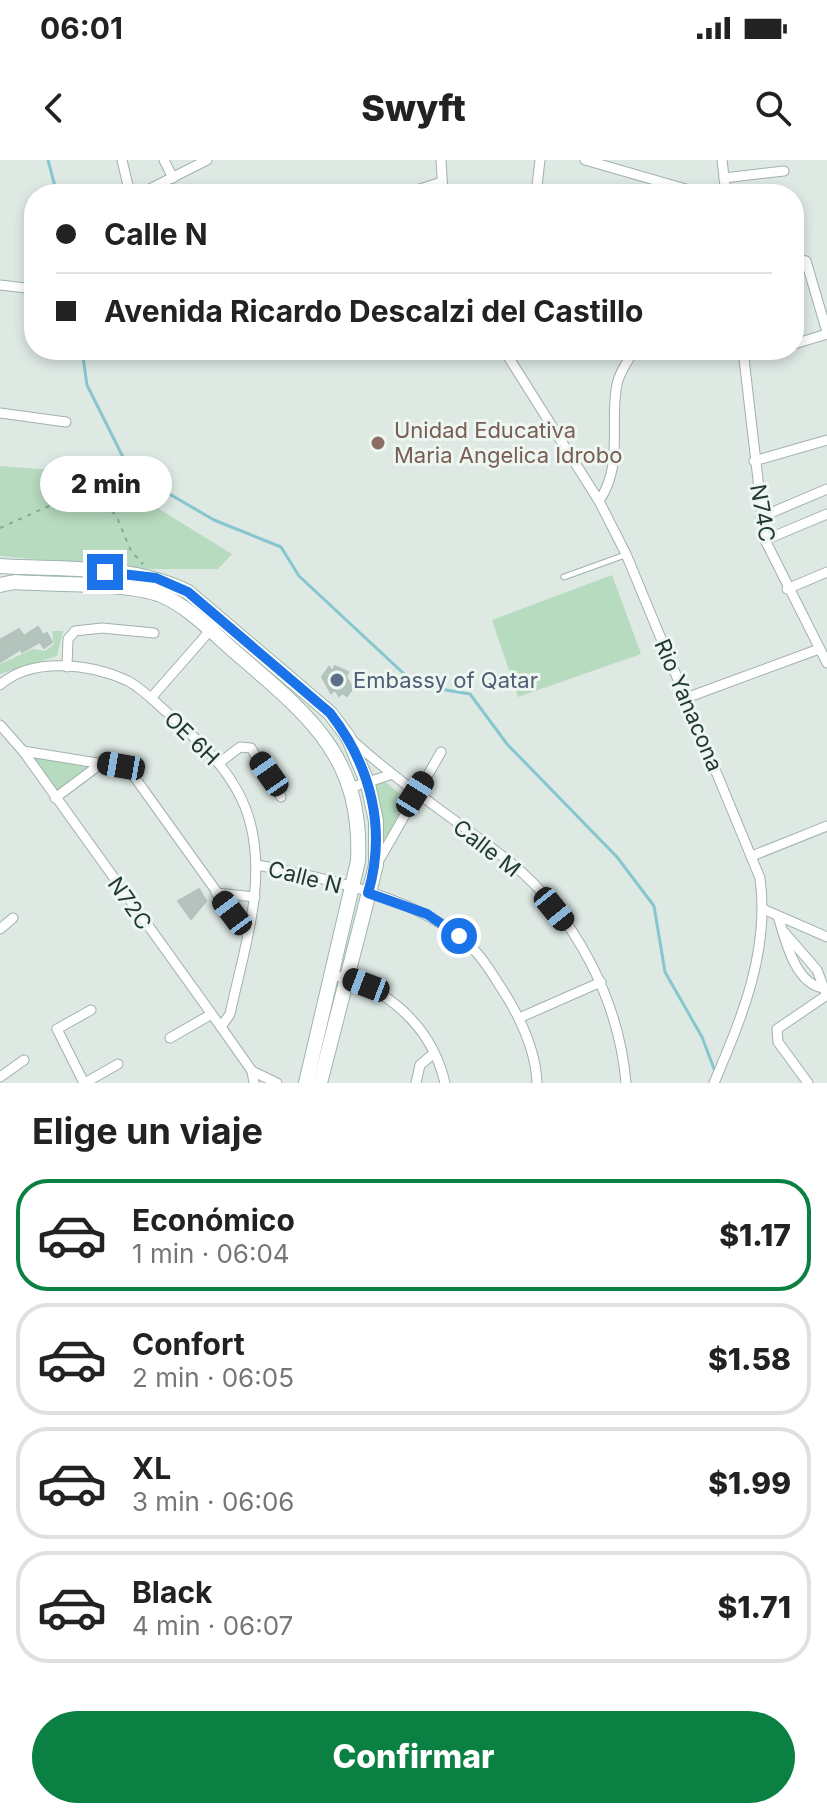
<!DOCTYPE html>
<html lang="es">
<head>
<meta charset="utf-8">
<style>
  :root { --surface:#fff; --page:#f2f2f2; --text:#222; --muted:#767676; --line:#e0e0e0; --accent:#0b8043 }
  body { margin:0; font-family:Inter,sans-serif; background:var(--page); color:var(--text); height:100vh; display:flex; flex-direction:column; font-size:30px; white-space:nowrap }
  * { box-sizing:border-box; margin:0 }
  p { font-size:26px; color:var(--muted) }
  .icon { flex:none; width:44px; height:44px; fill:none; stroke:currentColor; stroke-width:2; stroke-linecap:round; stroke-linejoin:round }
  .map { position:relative; height:923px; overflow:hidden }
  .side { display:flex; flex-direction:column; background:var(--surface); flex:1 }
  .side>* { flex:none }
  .hud { position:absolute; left:24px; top:24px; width:780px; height:176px; border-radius:32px; box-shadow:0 4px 12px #0003; display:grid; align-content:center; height:176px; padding:0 32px; background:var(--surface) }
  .end { position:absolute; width:36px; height:36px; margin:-18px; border:10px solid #1a73e8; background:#fff; box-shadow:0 0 0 4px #fff }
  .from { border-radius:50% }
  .bubble { position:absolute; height:56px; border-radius:28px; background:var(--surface); box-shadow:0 4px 12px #0003; font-size:26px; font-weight:800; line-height:56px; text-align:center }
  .car { position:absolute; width:24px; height:48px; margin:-24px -12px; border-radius:10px; box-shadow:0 0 6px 2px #0007; background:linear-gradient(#222 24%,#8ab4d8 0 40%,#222 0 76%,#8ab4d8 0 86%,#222 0) }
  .hud b { display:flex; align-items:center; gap:28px; height:76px; font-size:30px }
  .hud b+b { border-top:2px solid var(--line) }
  .hud i { width:20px; height:20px; background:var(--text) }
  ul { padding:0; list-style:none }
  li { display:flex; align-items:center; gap:24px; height:112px; margin:0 16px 12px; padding:0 16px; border:4px solid var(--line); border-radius:32px }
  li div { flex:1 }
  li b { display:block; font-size:30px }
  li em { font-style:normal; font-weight:800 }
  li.on { border-color:var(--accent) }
  li>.icon { width:72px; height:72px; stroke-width:1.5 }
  h2 { padding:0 32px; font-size:36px; line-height:96px }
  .action { display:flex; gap:16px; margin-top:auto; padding:16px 32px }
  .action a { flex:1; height:92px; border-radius:48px; background:var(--accent); color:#fff; font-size:32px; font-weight:800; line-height:92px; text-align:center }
  .status { display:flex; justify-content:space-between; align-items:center; height:56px; padding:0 40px; background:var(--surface); direction:ltr }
  .status svg { height:22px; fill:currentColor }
  header { display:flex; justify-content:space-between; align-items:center; height:104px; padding:0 32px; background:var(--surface); font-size:36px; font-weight:800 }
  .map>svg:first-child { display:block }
</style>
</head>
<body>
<div class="status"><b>06:01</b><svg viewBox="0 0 49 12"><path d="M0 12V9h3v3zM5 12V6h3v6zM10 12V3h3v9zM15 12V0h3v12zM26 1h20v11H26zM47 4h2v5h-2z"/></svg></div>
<header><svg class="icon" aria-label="back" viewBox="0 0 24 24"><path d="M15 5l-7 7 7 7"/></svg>Swyft<svg class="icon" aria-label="search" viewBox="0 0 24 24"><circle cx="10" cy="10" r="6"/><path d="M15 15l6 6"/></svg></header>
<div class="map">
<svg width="827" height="923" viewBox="0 0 827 923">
  <rect width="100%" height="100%" fill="#dee9e4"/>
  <g fill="#b7dbbf">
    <polygon points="0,306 118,315 151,344 232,394 218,409 141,409 0,396"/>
    <polygon points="612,415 641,494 518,537 492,460"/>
    <polygon points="52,471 63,471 57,496 0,514 0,504 33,489 45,491 54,484"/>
    <polygon points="24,591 102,603 55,638"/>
    <polygon points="383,620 406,639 386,679 380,678 374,628"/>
  </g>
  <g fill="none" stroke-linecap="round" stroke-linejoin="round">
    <g stroke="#86c6ce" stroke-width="3">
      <polyline points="48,0 57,34"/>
      <polyline points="82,190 87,225 130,311 214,360 281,387 299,416 416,525 470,534 507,584 617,697 654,746 665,812 702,877 716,914"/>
    </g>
  </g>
  <g fill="#b4c4bd" stroke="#b1c3bb" stroke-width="2">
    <polygon points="38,467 43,475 47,473 52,482 44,488 40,482 22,492 21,489 0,502 0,480 19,469 24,476"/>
    <polygon points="335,506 348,512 346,517 353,528 347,536 342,533 339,536 335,530 331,533 322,517 329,507 332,511"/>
    <polygon points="199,729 206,741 191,759 178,741"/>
  </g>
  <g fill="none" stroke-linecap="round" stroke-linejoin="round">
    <defs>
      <polyline id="lane" points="564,417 625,395"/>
      <g id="street">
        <polyline points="122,0 130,34"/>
        <polyline points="164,0 173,18"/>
        <polyline points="441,0 443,34"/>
        <polyline points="585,0 703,34"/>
        <polyline points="722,0 726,34"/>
        <polyline points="724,18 784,11"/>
        <polyline points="140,34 207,0"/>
        <polyline points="404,34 442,22"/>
        <polyline points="536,34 540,0"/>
        <polyline points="635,34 635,33"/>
        <polyline points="794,99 806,101 827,172"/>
        <polyline points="0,125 34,129"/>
        <polyline points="794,184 827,174"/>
        <path d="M504,190L599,341L626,394L760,718C770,791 742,857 714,923"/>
        <polyline points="743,190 765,380 827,503"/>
        <polyline points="744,195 770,190"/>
        <polyline points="0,253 66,262"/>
        <polyline points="754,301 827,280"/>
        <path d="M599,341C624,305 609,264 617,224C620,211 628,201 634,190"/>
        <polyline points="761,357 827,329"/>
        <polyline points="765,380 827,354"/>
        <polyline points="787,429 827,412"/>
        <polyline points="67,507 68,479 75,471 102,468 154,473"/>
        <path d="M0,525C32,496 92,504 128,521C141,528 151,538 162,548C198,580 237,613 250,662C267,725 243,792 230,854L221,867"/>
        <polyline points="151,538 214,466"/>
        <polyline points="686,538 819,489"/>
        <polyline points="0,565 23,591 221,867 252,911 254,923"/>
        <path d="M351,579C401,625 457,660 510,702C575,755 619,840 626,923"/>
        <polyline points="23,591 128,608 247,774"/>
        <polyline points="219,603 240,587 251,588 281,637"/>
        <polyline points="352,627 390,615"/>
        <polyline points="55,638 102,603"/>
        <polyline points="752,696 827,666"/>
        <polyline points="378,702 441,592"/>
        <path d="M257,705C326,718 428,739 476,792C488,805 497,822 507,837C522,862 536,894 537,923"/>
        <polyline points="216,733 255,737"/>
        <polyline points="763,749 827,777"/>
        <path d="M778,756C785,779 795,824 823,828"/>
        <polyline points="0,769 13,758"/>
        <polyline points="784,772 817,810 825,831"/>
        <path d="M332,815C387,826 432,867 445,923"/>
        <polyline points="519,858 601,822"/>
        <polyline points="170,878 210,855"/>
        <polyline points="252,911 277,923"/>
        <polyline points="0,917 24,900"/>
        <polyline points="84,923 57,869 91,850"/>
        <polyline points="85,923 118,904"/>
        <polyline points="416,923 420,905 433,894"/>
        <polyline points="808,923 778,882 777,869 827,835"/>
      </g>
      <g id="secondary">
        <path d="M0,406C61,410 132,404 188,432L330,553L348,577L368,624L376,661V705L320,923"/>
        <path d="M0,425L15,422C53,425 127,422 161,435C189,447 211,471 234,491C307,554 363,595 358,701L306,923"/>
      </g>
    </defs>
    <use href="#lane" stroke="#a1b1ab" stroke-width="7"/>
    <use href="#street" stroke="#a1b1ab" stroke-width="11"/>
    <use href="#secondary" stroke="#9eb5ac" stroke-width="16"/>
    <polyline stroke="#7fac9d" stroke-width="2" stroke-dasharray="4 6" stroke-linecap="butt" points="0,368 60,341 106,346 116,355 131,391 143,404"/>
    <use href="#lane" stroke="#fff" stroke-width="5"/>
    <use href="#street" stroke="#fff" stroke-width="9"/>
    <use href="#secondary" stroke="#fff" stroke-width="14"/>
  </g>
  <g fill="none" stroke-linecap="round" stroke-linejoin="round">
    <path stroke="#1a73e8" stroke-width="10" d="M105,412L156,418L188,432L330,553C371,606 387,669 368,733L427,754L459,776"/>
  </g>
  <circle fill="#8d6e63" stroke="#eef6f2" stroke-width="3" cx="378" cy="283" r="8"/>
  <circle fill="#5c6f8a" stroke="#eef6f2" stroke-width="3" cx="337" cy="520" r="8"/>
  <g text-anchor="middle" stroke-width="6" stroke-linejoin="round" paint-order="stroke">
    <g font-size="22" fill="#785e54" stroke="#eef6f2" text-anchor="start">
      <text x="394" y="278">Unidad Educativa<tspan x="394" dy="25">Maria Angelica Idrobo</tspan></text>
    </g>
    <g font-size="22" fill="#203931" stroke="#eef6f2">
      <text transform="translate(763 353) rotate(80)" y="8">N74C</text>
      <text transform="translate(689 545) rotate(67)" y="8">Rio Yanacona</text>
      <text transform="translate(192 578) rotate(44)" y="8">OE 6H</text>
      <text transform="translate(487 688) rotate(38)" y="8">Calle M</text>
      <text transform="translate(305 717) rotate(14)" y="8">Calle N</text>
      <text transform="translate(130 743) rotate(55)" y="8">N72C</text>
    </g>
    <g font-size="22" fill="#4e5e75" stroke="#eef6f2" text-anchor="start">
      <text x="353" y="528">Embassy of Qatar</text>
    </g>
  </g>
</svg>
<i class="end from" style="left:459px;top:776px"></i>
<i class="end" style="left:105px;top:412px"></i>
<div class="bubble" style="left:40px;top:296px;width:132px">2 min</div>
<i class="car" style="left:121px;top:606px;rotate:280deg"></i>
<i class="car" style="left:269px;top:614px;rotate:325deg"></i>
<i class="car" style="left:415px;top:634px;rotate:32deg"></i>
<i class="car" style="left:554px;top:749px;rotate:141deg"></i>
<i class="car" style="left:232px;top:753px;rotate:323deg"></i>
<i class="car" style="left:366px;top:825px;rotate:291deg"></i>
<div class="hud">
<b><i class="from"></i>Calle N</b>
<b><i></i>Avenida Ricardo Descalzi del Castillo</b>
</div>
</div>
<section class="side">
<h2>Elige un viaje</h2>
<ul>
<li class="on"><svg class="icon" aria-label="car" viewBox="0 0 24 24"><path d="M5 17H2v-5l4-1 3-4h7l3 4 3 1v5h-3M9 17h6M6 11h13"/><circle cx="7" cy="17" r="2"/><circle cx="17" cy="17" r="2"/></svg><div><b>Económico</b><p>1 min · 06:04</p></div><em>$1.17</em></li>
<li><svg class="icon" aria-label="car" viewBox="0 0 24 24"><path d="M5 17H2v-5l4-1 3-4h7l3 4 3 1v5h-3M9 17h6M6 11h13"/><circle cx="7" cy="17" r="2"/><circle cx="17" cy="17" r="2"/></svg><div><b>Confort</b><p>2 min · 06:05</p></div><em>$1.58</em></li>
<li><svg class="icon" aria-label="car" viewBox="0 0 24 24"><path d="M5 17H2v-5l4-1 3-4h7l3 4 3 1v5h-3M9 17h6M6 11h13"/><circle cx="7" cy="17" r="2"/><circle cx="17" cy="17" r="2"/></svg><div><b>XL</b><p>3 min · 06:06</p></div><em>$1.99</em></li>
<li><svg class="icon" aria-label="car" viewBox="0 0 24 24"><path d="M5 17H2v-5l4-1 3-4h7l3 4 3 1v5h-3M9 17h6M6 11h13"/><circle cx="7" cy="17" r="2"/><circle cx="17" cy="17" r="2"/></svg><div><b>Black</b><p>4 min · 06:07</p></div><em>$1.71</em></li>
</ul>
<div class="action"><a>Confirmar</a></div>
</section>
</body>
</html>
